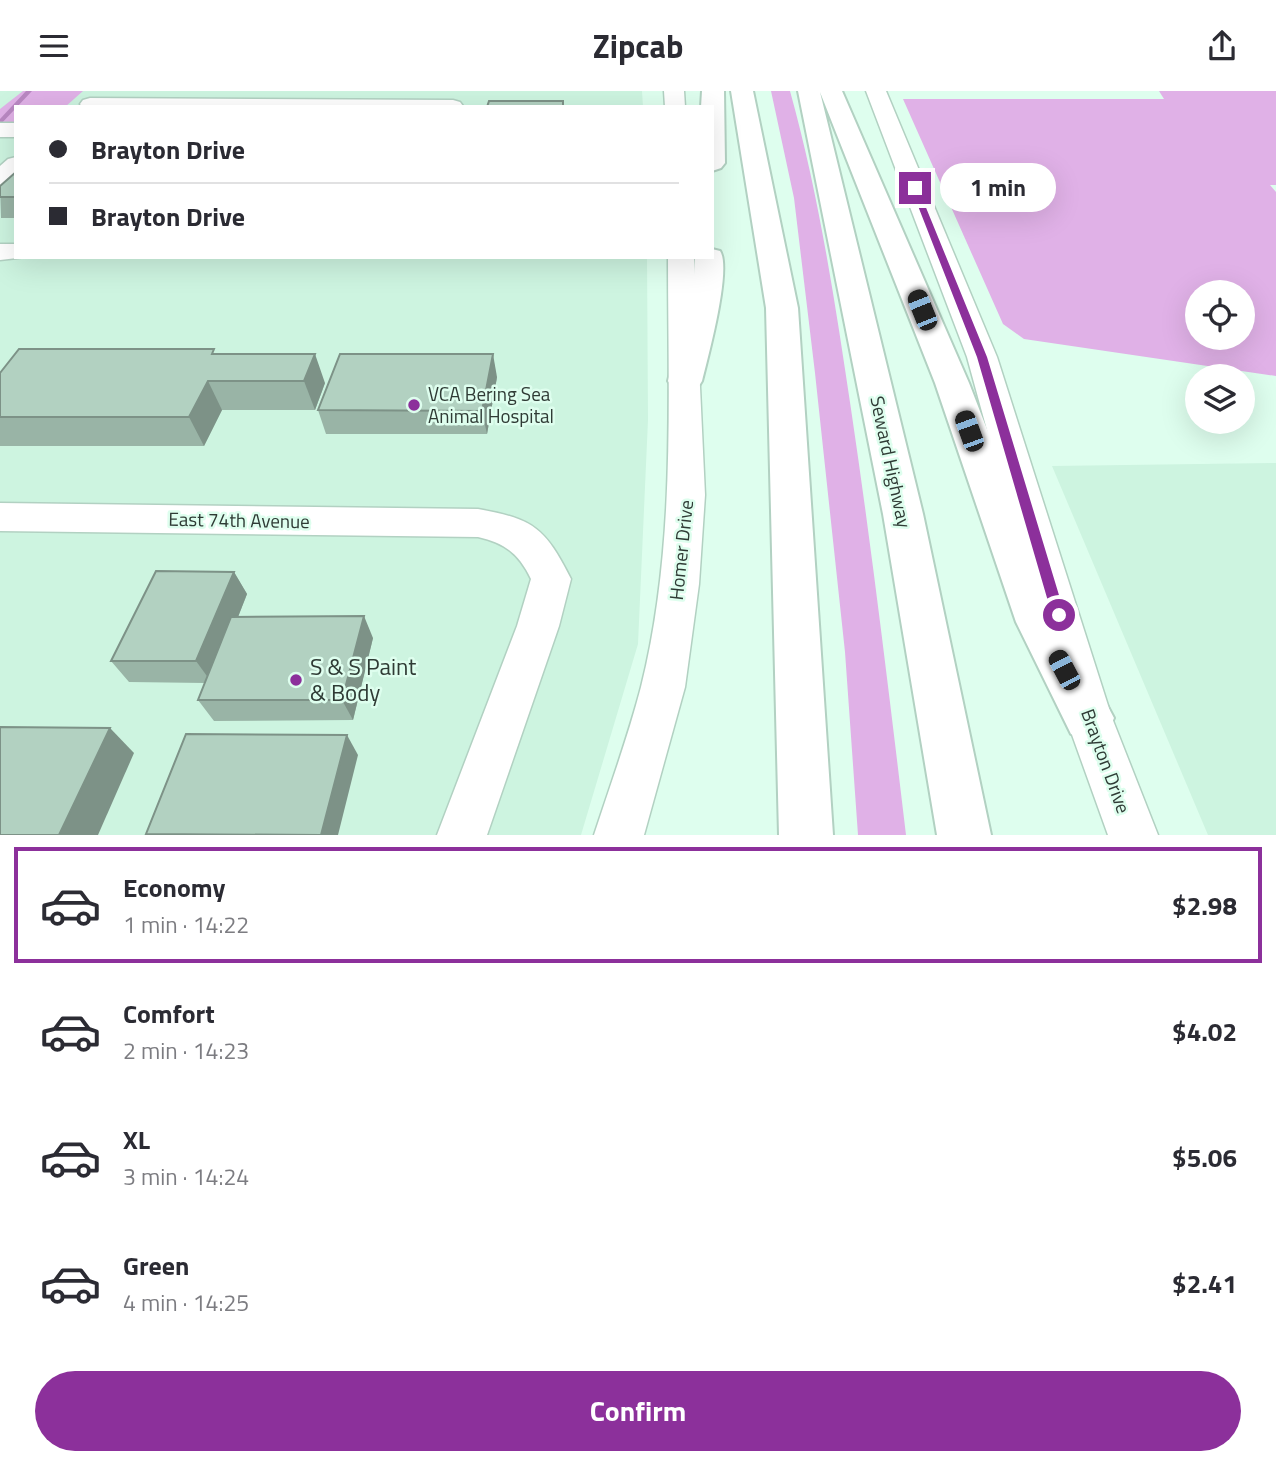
<!DOCTYPE html>
<html lang="en">
<head>
<meta charset="utf-8">
<style>
  :root { --surface:#fff; --page:#f7f7f7; --text:#2b2b33; --muted:#7c7c81; --line:#e1e1e2; --accent:#8c309b }
  body { margin:0; font-family:"Titillium Web",sans-serif; background:var(--page); color:var(--text); height:100vh; display:flex; flex-direction:column; font-size:26px; white-space:nowrap }
  * { box-sizing:border-box; margin:0 }
  p { font-size:23px; color:var(--muted) }
  .icon { flex:none; width:38px; height:38px; fill:none; stroke:currentColor; stroke-width:2; stroke-linecap:round; stroke-linejoin:round }
  .map { position:relative; height:744px; overflow:hidden }
  .drawer { display:flex; flex-direction:column; background:var(--surface); flex:1 }
  .drawer>* { flex:none }
  .hud { position:absolute; left:14px; top:14px; width:700px; height:154px; border-radius:0px; box-shadow:0 7px 28px #0002; display:grid; align-content:center; height:154px; padding:0 35px; background:var(--surface) }
  .tools { position:absolute; left:1185px; top:189px; display:grid; gap:14px }
  .tools a { display:grid; place-items:center; width:70px; height:70px; border-radius:50%; background:var(--surface); box-shadow:0 7px 28px #0002; font-size:35px }
  .end { position:absolute; width:32px; height:32px; margin:-16px; border:9px solid #8c309b; background:#fff; box-shadow:0 0 0 4px #fff }
  .from { border-radius:50% }
  .bubble { position:absolute; height:49px; border-radius:24px; background:var(--surface); box-shadow:0 7px 28px #0002; font-size:23px; font-weight:700; line-height:49px; text-align:center }
  .car { position:absolute; width:21px; height:42px; margin:-21px -10px; border-radius:9px; box-shadow:0 0 5px 2px #0007; background:linear-gradient(#222 24%,#8ab4d8 0 40%,#222 0 76%,#8ab4d8 0 86%,#222 0) }
  .hud b { display:flex; align-items:center; gap:24px; height:66px; font-size:26px }
  .hud b+b { border-top:2px solid var(--line) }
  .hud i { width:18px; height:18px; background:var(--text) }
  ul { padding:12px 0 0; list-style:none }
  li { display:flex; align-items:center; gap:21px; height:116px; margin:0 14px 10px; padding:0 21px; border:4px solid transparent; border-radius:0px }
  li div { flex:1 }
  li b { display:block; font-size:26px }
  li em { font-style:normal; font-weight:700 }
  li.selected { border-color:var(--accent) }
  li>.icon { width:63px; height:63px; stroke-width:1.5 }
  .cta { display:flex; gap:14px; margin-top:auto; padding:14px 35px }
  .cta a { flex:1; height:80px; border-radius:42px; background:var(--accent); color:#fff; font-size:28px; font-weight:700; line-height:80px; text-align:center }
  header { display:flex; justify-content:space-between; align-items:center; height:91px; padding:0 35px; background:var(--surface); font-size:32px; font-weight:700 }
  .map>svg:first-child { display:block }
</style>
</head>
<body>
<header><svg class="icon" aria-label="menu" viewBox="0 0 24 24"><path d="M4 6h16M4 12h16M4 18h16"/></svg>Zipcab<svg class="icon" aria-label="share" viewBox="0 0 24 24"><path d="M12 15V3M7 8l5-5 5 5M5 13v7h14v-7"/></svg></header>
<div class="map">
<svg width="1276" height="744" viewBox="0 0 1276 744">
  <rect width="100%" height="100%" fill="#defeee"/>
  <g fill="#cdf4e0">
    <polygon points="0,0 642,0 643,16 16,16 16,166 647,166 648,329 638,553 581,744 0,744"/>
    <polygon points="1276,372 1276,744 1208,744 1052,375"/>
  </g>
  <g fill="#e0b1e7" fill-rule="evenodd">
    <polygon points="23,0 83,0 65,16 16,16 16,34 0,34 0,18"/>
    <path d="M771,0H790C819,104 835,211 851,318C872,459 889,602 906,744H858L845,561L815,282L794,107Z"/>
    <path d="M1159,0H1276V94H1270L1276,101V285L1024,248L1003,233L903,8H1164ZM1242,201V247H1197V201Z"/>
  </g>
  <g fill="none" stroke-linecap="round" stroke-linejoin="round">
    <polygon fill="#b988c2" fill-rule="evenodd" points="26,0 32,0 0,34 0,28"/>
    <defs>
      <g id="minor">
        <polygon points="664,0 684,0 685,16 665,16"/>
        <polygon points="866,0 886,0 997,266 1112,627 1158,744 1108,744 1066,627 967,266"/>
        <polygon points="90,7 453,9 460,11 463,15 82,16 80,13 83,9"/>
        <rect x="0" y="32" width="16" height="14"/>
        <polygon points="16,66 16,86 8,93 0,95 0,75 8,68"/>
        <polygon points="0,153 16,153 16,166 26,166 0,169"/>
        <path d="M668,166H694L705,404L699,493L685,596L644,744H594C610,695 628,646 641,596C676,456 668,310 668,166Z"/>
        <path d="M0,412L478,418C534,428 545,437 571,488L559,535L487,744H437L517,535L531,488C519,463 505,452 478,446L0,440Z"/>
      </g>
      <g id="highway">
        <polygon points="702,0 724,0 725,72 721,77 712,80 712,16 701,16"/>
        <polygon points="731,0 753,0 798,217 833,744 779,744 766,217"/>
        <polygon points="798,0 842,0 969,292 1060,526 1114,627 1107,643 1089,650 1071,643 1016,531 935,292 820,1 923,423 991,744 937,744 883,423"/>
        <path d="M712,158L720,160C732,177 708,266 702,290L697,298L685,301L673,298L668,290L694,186L695,166H712Z"/>
      </g>
    </defs>
    <use href="#minor" stroke="#b2d1c2" stroke-width="3"/>
    <use href="#highway" stroke="#b2d1c2" stroke-width="4"/>
    <use href="#minor" fill="#fff" fill-rule="evenodd"/>
    <use href="#highway" fill="#fff" fill-rule="evenodd"/>
  </g>
  <g fill="#99b4a6">
    <polygon points="16,81 16,127 1,127 0,95"/>
    <polygon points="217,263 325,292 315,319 222,319 204,355 0,355 0,282"/>
    <polygon points="497,286 487,343 326,343 318,319"/>
    <polygon points="234,481 247,503 238,526 373,547 353,629 214,630 198,609 205,592 129,591 111,570"/>
  </g>
  <g fill="#7d9287">
    <polygon points="315,263 325,292 315,319 304,290"/>
    <polygon points="493,263 497,286 487,343 482,320"/>
    <polygon points="208,290 222,319 204,355 189,326"/>
    <polygon points="234,481 247,503 212,592 196,570"/>
    <polygon points="364,525 373,547 353,629 342,609"/>
    <polygon points="110,637 134,662 98,744 59,744"/>
    <polygon points="347,644 358,664 338,744 321,744"/>
  </g>
  <g fill="#b2d1c1" stroke="#7d9287" stroke-width="2">
    <polygon points="489,10 563,10 563,16 487,16"/>
    <polygon points="16,81 16,106 0,106 0,95"/>
    <polygon points="19,258 214,258 212,263 315,263 304,290 208,290 189,326 0,326 0,282"/>
    <polygon points="340,263 493,263 482,320 318,319"/>
    <polygon points="156,480 234,481 196,570 111,570"/>
    <polygon points="364,525 342,609 198,609 231,526"/>
    <polygon points="0,636 110,637 59,744 0,744"/>
    <polygon points="186,643 347,644 321,744 146,743"/>
  </g>
  <polygon fill="#8c309b" points="915,94 918,97 987,266 1065,524 1059,530 1052,524 977,266 911,97"/>
  <g fill="#8c309b" stroke="#defeee" stroke-width="2.5">
    <circle cx="414" cy="314" r="7"/>
    <circle cx="296" cy="589" r="7"/>
  </g>
  <g text-anchor="middle" stroke-width="5" stroke-linejoin="round" paint-order="stroke">
    <g font-size="19" fill="#2f3b35" stroke="#defeee" text-anchor="start">
      <text x="428" y="310">VCA Bering Sea<tspan x="428" dy="22">Animal Hospital</tspan></text>
    </g>
    <g font-size="19" fill="#2f3b35" stroke="#defeee">
      <text transform="translate(891 371) rotate(78)" y="7">Seward Highway</text>
      <text transform="translate(239 429) rotate(1)" y="7">East 74th Avenue</text>
      <text transform="translate(681 459) rotate(-84)" y="7">Homer Drive</text>
      <text transform="translate(1106 670) rotate(70)" y="7">Brayton Drive</text>
    </g>
    <g font-size="23" fill="#2f3b35" stroke="#defeee" text-anchor="start">
      <text x="310" y="584">S &amp; S Paint<tspan x="310" dy="26">&amp; Body</tspan></text>
    </g>
  </g>
</svg>
<div class="tools">
<a><svg class="icon" aria-label="locate" viewBox="0 0 24 24"><circle cx="12" cy="12" r="6"/><path d="M12 2v4M12 18v4M2 12h4M18 12h4"/></svg></a>
<a><svg class="icon" aria-label="layers" viewBox="0 0 24 24"><path d="M12 4l9 5-9 5-9-5zM3 14l9 5 9-5"/></svg></a>
</div>
<i class="end from" style="left:1059px;top:524px"></i>
<i class="end" style="left:915px;top:97px"></i>
<div class="bubble" style="left:940px;top:72px;width:116px">1 min</div>
<i class="car" style="left:922px;top:219px;rotate:338deg"></i>
<i class="car" style="left:969px;top:340px;rotate:340deg"></i>
<i class="car" style="left:1064px;top:579px;rotate:332deg"></i>
<div class="hud">
<b><i class="from"></i>Brayton Drive</b>
<b><i></i>Brayton Drive</b>
</div>
</div>
<section class="drawer">
<ul>
<li class="selected"><svg class="icon" aria-label="car" viewBox="0 0 24 24"><path d="M5 17H2v-5l4-1 3-4h7l3 4 3 1v5h-3M9 17h6M6 11h13"/><circle cx="7" cy="17" r="2"/><circle cx="17" cy="17" r="2"/></svg><div><b>Economy</b><p>1 min · 14:22</p></div><em>$2.98</em></li>
<li><svg class="icon" aria-label="car" viewBox="0 0 24 24"><path d="M5 17H2v-5l4-1 3-4h7l3 4 3 1v5h-3M9 17h6M6 11h13"/><circle cx="7" cy="17" r="2"/><circle cx="17" cy="17" r="2"/></svg><div><b>Comfort</b><p>2 min · 14:23</p></div><em>$4.02</em></li>
<li><svg class="icon" aria-label="car" viewBox="0 0 24 24"><path d="M5 17H2v-5l4-1 3-4h7l3 4 3 1v5h-3M9 17h6M6 11h13"/><circle cx="7" cy="17" r="2"/><circle cx="17" cy="17" r="2"/></svg><div><b>XL</b><p>3 min · 14:24</p></div><em>$5.06</em></li>
<li><svg class="icon" aria-label="car" viewBox="0 0 24 24"><path d="M5 17H2v-5l4-1 3-4h7l3 4 3 1v5h-3M9 17h6M6 11h13"/><circle cx="7" cy="17" r="2"/><circle cx="17" cy="17" r="2"/></svg><div><b>Green</b><p>4 min · 14:25</p></div><em>$2.41</em></li>
</ul>
<div class="cta"><a>Confirm</a></div>
</section>
</body>
</html>
